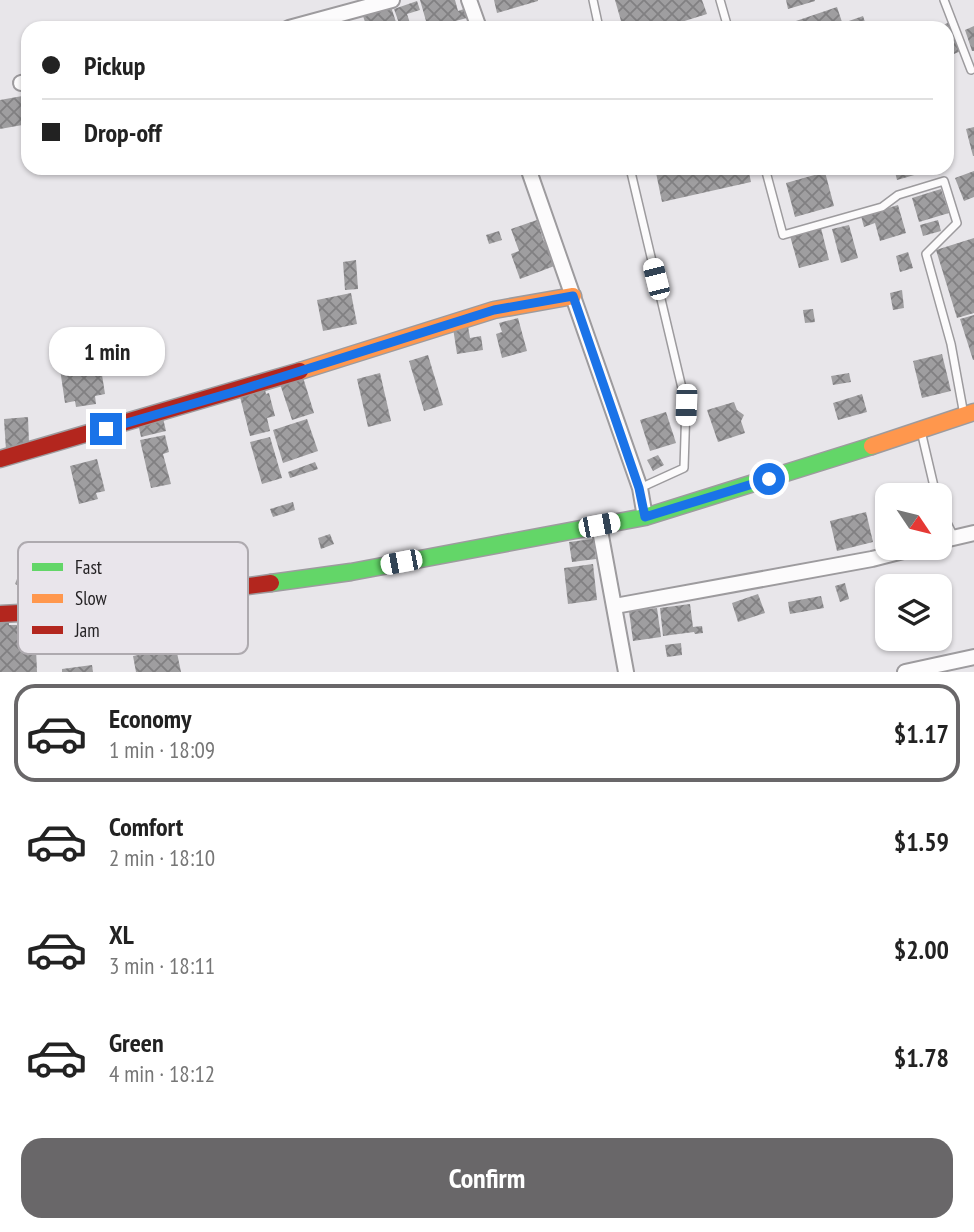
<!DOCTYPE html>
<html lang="en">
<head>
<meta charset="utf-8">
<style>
  :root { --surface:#fff; --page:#f6f6f6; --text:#222; --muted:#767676; --line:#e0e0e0; --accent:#696769 }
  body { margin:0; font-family:"PT Sans Narrow",sans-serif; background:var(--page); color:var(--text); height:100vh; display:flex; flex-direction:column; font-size:26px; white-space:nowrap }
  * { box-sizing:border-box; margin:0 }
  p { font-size:23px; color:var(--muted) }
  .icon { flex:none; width:38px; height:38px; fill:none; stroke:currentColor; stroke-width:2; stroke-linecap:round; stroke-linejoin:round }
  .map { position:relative; height:672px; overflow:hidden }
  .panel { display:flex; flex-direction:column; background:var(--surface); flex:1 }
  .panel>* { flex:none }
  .guide { position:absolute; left:21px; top:21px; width:933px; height:154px; border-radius:21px; box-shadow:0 2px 5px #0004; display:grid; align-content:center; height:154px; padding:0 21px; background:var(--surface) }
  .needle { width:46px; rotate:125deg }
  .fabs { position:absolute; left:875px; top:483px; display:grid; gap:14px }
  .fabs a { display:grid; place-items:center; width:77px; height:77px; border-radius:14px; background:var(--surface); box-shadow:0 2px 5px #0004; font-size:35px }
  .end { position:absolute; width:32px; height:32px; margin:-16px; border:9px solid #1a73e8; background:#fff; box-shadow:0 0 0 4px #fff }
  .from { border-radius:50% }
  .bubble { position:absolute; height:49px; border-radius:21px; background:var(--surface); box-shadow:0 2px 5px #0004; font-size:23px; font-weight:600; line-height:49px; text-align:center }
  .car { position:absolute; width:21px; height:42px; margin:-21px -10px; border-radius:9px; box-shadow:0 0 5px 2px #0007; background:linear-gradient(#fff 24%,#345 0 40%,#fff 0 76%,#345 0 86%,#fff 0) }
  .guide b { display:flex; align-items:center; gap:24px; height:66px; font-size:26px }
  .guide b+b { border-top:2px solid var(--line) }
  .guide i { width:18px; height:18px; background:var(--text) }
  ul { padding:12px 0 0; list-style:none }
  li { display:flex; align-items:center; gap:21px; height:98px; margin:0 14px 10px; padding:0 7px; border:4px solid transparent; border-radius:21px }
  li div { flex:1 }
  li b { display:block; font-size:26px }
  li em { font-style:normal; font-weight:600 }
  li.active { border-color:var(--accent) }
  li>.icon { width:63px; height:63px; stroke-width:1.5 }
  .primary-button { display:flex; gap:14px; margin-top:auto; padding:14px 21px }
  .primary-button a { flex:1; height:80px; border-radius:21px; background:var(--accent); color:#fff; font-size:28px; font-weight:600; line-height:80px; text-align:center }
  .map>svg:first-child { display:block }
</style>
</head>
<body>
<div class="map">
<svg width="974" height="672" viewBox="0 0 974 672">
  <defs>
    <pattern id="building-cross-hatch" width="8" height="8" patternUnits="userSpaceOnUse" patternTransform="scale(1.75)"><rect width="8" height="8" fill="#9f9ea0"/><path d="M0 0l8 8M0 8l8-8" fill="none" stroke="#818082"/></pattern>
  </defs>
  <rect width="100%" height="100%" fill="#e8e6ea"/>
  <g fill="url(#building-cross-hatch)">
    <polygon points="420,0 455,0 458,11 464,9 467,18 428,28"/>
    <polygon points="494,0 538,0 538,1 497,13"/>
    <polygon points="615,0 702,0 707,14 662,28 623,28"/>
    <polygon points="786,0 815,0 815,1 788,9"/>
    <polygon points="417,1 420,10 407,14 410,23 400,26 394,9"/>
    <polygon points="390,4 398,28 367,28 362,13"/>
    <polygon points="837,7 844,28 795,28 793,22"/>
    <polygon points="863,16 867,28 848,28 846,22"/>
    <polygon points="950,22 961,51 947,57 947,28 936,28"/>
    <polygon points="974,26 974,51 972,51 965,30"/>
    <polygon points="28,95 28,124 0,129 0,100"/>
    <polygon points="974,127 974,156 973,156 966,129"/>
    <polygon points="655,168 748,168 751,182 662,202"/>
    <polygon points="894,168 935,168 935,169 897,180"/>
    <polygon points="974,171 974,197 964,201 955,178"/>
    <polygon points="825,172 834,206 795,217 786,183"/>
    <polygon points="941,189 949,213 919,222 912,198"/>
    <polygon points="898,205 906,233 880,241 875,223 864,227 861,216"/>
    <polygon points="537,220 544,242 548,241 557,265 520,279 511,254 519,251 511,229"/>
    <polygon points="938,220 941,231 923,236 920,225"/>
    <polygon points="849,225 858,258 841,263 832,229"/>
    <polygon points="821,228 829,260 799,268 790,236"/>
    <polygon points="499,231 502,240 489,244 486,235"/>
    <polygon points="974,238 974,313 957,318 936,250"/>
    <polygon points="908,252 913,268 900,272 896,256"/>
    <polygon points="356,260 358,289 345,290 343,262"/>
    <polygon points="902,290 904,308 893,310 890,293"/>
    <polygon points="351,293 357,324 323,331 317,300"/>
    <polygon points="813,309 815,322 805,323 803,310"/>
    <polygon points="974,315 974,360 973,360 960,319"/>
    <polygon points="518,318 527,351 502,358 496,334 502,332 499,323"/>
    <polygon points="468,326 470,338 481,336 483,350 457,354 453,328"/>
    <polygon points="101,346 103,359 88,361 86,348"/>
    <polygon points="942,354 951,391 922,398 913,361"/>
    <polygon points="428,355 443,405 424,411 409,361"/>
    <polygon points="100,362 105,394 95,396 96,404 76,407 75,401 65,403 60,369"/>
    <polygon points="380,373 391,421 368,427 357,379"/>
    <polygon points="849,373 851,382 833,385 831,376"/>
    <polygon points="302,374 314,413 292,420 279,381"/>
    <polygon points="264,386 266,394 269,393 275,416 267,418 270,431 250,436 239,393"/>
    <polygon points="862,394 867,412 838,420 833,403"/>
    <polygon points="734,402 737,410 744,415 741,421 745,433 718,442 707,410"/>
    <polygon points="666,412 676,443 650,451 640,420"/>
    <polygon points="28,417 29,443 6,450 4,419"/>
    <polygon points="163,418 166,431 141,437 138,423"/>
    <polygon points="307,419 318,451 283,463 273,430"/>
    <polygon points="165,435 169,452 163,454 171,484 151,488 140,440"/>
    <polygon points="270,437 282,478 262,484 250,442"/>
    <polygon points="658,455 664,465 653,471 647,460"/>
    <polygon points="97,459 105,491 96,493 98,499 79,504 70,466"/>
    <polygon points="315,462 318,469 290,478 288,472"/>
    <polygon points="293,502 295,510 273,517 270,509"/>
    <polygon points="866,512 873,542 837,551 830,521"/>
    <polygon points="330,534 334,544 321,549 318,538"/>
    <polygon points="593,539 596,559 572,562 569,542"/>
    <polygon points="593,564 597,600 568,604 564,568"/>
    <polygon points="22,566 31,570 23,588 15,584"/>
    <polygon points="845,583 849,599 840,602 835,586"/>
    <polygon points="758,594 765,613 738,622 732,603"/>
    <polygon points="821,596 824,608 790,614 788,602"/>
    <polygon points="690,604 693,627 702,626 703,633 695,634 694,632 663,636 660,608"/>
    <polygon points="657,608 661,637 633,641 629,611"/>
    <polygon points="0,620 9,620 9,625 35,625 37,672 0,672"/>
    <polygon points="681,643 682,655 667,657 665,645"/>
    <polygon points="176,648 181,672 136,672 133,656"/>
    <polygon points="92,665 93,672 62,672 62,669"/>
  </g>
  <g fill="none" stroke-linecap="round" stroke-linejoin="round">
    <defs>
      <g id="lane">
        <polyline points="593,0 599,28"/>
        <polyline points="720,0 728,28"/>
        <polyline points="944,0 971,70"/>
        <polyline points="630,168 686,405 684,468 640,488"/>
        <polyline points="765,168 783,235 882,207 898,195 944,181 957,223 926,254 951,344 964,415"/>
        <polyline points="921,431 936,495"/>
        <polyline points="940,509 954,537"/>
      </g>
      <g id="street">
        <polyline points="469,0 479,28"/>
        <polyline points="289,28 392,0"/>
        <polyline points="21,83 28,82"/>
        <polyline points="528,168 640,488 645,517"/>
        <polyline points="599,525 626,672"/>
        <polyline points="940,541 974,533"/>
        <polyline points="615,606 872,559 915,548"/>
        <polyline points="905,672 974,657"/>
      </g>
      <polyline id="fast" points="271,583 351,572 645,517 872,446"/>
      <g id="slow">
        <polyline points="300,371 494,310 573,296"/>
        <polyline points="872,446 974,412"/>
      </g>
      <g id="jam">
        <polyline points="0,459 300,371"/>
        <polyline points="0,614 59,611 271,583"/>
      </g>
    </defs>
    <use href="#lane" stroke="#9d9b9e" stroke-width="10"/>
    <use href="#street" stroke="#9d9b9e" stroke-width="18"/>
    <use href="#fast" stroke="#9d9b9e" stroke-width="19"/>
    <use href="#slow" stroke="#9d9b9e" stroke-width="19"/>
    <use href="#jam" stroke="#9d9b9e" stroke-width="19"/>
    <use href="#lane" stroke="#fcfbfc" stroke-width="7"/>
    <use href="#street" stroke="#fcfbfc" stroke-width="14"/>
    <use href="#fast" stroke="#63d668" stroke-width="16"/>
    <use href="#slow" stroke="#ff974d" stroke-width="16"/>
    <use href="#jam" stroke="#b3261e" stroke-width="16"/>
  </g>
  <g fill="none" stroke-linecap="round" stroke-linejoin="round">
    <polyline stroke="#1a73e8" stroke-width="9" points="106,429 237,391 494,310 573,296 639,488 645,517 769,479"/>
  </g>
  <rect x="18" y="542" width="230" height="112" rx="10" fill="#e9e5eb" stroke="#aeaaaf" stroke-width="2"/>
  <rect x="32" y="563" width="31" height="8" fill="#63d668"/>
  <rect x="32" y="594" width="31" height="9" fill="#ff974d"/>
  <rect x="32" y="626" width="31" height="8" fill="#b3261e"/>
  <g font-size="19" fill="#242224">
    <text x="75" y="574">Fast</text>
    <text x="75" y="605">Slow</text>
    <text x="75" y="637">Jam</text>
  </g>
</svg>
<div class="fabs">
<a><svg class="needle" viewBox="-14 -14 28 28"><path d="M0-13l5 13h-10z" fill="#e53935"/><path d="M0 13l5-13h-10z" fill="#767676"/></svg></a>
<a><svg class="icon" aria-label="layers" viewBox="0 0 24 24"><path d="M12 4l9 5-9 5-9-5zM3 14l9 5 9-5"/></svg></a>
</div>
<i class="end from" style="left:769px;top:479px"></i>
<i class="end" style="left:106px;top:429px"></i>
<div class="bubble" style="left:49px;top:327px;width:116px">1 min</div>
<i class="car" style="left:656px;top:279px;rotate:346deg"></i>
<i class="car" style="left:686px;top:405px;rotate:182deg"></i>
<i class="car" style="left:599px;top:525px;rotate:79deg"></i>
<i class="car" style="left:401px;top:562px;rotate:259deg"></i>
<div class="guide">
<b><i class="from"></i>Pickup</b>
<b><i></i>Drop-off</b>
</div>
</div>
<section class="panel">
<ul>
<li class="active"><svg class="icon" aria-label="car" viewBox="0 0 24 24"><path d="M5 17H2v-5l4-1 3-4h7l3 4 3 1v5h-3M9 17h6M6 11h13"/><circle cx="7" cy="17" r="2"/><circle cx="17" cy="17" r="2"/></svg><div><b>Economy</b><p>1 min · 18:09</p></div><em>$1.17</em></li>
<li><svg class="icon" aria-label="car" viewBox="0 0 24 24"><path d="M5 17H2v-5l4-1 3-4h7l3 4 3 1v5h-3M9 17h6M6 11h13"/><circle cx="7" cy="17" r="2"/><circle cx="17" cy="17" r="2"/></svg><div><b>Comfort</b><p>2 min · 18:10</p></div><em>$1.59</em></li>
<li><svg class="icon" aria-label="car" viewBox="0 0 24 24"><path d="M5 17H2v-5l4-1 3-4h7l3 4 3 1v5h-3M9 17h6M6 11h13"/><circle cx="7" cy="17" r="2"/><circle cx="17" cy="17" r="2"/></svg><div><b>XL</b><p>3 min · 18:11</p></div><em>$2.00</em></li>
<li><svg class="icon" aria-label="car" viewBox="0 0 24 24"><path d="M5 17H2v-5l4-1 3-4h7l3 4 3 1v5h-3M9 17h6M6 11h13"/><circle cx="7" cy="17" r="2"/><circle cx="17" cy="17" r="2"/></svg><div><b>Green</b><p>4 min · 18:12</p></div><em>$1.78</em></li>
</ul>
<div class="primary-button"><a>Confirm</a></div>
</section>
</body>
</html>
